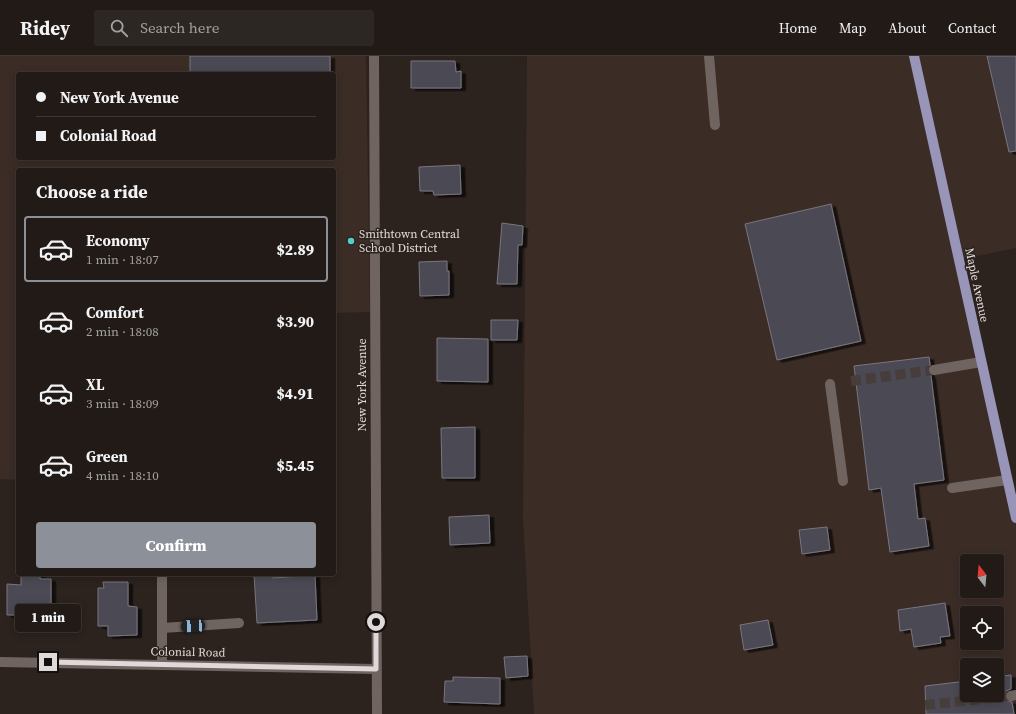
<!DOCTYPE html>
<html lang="en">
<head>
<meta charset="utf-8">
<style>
  :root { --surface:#211a16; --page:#2d2723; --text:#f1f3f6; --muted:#a2a1a1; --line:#3e3835; --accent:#8c9099 }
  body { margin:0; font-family:"Source Serif 4",serif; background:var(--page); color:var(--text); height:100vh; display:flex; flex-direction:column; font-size:15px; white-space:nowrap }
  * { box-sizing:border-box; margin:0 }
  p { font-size:13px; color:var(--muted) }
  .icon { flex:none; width:22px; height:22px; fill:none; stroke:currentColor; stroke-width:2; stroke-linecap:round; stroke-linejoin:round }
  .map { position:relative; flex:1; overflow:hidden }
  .panel { position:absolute; left:16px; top:112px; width:320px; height:408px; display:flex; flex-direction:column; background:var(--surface); border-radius:4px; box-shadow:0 2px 10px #0003,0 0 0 1px var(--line) }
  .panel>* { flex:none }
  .top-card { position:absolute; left:16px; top:16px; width:320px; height:88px; border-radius:4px; box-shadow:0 2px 10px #0003,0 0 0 1px var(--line); display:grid; align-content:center; height:88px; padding:0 20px; background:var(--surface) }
  .needle { width:26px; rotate:344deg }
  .fabs { position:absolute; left:960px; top:498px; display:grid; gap:8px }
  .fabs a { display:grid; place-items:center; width:44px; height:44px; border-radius:4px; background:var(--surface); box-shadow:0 2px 10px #0003,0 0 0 1px var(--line); font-size:20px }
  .end { position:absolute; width:18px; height:18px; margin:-9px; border:5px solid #e0d9d7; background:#111; box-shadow:0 0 0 2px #111 }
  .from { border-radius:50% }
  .bubble { position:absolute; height:28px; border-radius:4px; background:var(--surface); box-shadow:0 2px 10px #0003,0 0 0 1px var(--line); font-size:13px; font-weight:800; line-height:28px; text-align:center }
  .car { position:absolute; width:12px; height:24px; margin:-12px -6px; border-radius:5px; box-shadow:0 0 3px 1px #0007; background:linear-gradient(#222 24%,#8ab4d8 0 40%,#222 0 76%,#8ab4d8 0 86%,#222 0) }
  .top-card b { display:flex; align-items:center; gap:14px; height:38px; font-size:15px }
  .top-card b+b { border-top:1px solid var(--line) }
  .top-card i { width:10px; height:10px; background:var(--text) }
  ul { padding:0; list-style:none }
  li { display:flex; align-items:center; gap:12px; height:66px; margin:0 8px 6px; padding:0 12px; border:2px solid transparent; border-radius:4px }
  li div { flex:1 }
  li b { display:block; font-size:15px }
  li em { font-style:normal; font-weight:800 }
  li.active { border-color:var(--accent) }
  li>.icon { width:36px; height:36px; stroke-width:1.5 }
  h2 { padding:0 20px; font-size:18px; line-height:48px }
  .primary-button { display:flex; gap:8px; margin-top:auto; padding:8px 20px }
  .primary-button a { flex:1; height:46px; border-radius:4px; background:var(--accent); color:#fff; font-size:16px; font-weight:800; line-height:46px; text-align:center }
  header { display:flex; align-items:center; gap:24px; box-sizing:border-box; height:56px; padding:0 20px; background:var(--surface); border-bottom:1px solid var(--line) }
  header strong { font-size:19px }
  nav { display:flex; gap:22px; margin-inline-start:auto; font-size:14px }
  .search { width:280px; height:36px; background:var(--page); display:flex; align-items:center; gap:10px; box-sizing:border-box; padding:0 14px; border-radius:4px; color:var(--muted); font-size:15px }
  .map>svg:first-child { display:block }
</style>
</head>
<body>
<header>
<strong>Ridey</strong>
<div class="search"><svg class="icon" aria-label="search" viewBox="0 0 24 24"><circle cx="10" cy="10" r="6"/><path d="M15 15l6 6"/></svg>Search here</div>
<nav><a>Home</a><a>Map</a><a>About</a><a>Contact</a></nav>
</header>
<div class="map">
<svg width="1016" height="658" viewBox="0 0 1016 658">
  <defs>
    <filter id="shadow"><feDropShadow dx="4.5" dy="2.5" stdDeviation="0" flood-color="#0009"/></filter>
  </defs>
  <rect width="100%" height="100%" fill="#2c221e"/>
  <g fill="#3b2c26" fill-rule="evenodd">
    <path d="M0,0H366L370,256L334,257V114H18V424L0,423ZM18,18H334V102H18Z"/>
    <path d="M527,0H1016V192L963,203L1016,443V658H534L523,462ZM967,505H997V535H967ZM967,557H997V587H967ZM967,609H997V639H967Z"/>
  </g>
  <g fill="#4b4852" stroke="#797680" filter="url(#shadow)">
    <rect x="190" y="0" width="140" height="18"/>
    <polygon points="987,0 1016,0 1016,95 1009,96"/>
    <polygon points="411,5 455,5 456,16 461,15 461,32 411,32"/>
    <polygon points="460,109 461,138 434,139 433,135 420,135 419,111"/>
    <polygon points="831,148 861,285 777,304 745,168"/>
    <polygon points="502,167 523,170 522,189 518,189 517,228 497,228"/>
    <polygon points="447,205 447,215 449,215 449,239 420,240 419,206"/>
    <polygon points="491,264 518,264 517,284 491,284"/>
    <polygon points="437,282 488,283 488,326 437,325"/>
    <polygon points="929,301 930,309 928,315 931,320 944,424 914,428 918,463 925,462 929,490 890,496 881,432 869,434 854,310"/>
    <polygon points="475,371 475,422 442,422 441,372"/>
    <polygon points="489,459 490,487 450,489 449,461"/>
    <polygon points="827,471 830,494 802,498 799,474"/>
    <polygon points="21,518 40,518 40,523 51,523 51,550 34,549 34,559 7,559 7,528 21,529"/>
    <polygon points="254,518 273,518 273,522 315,519 317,564 257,567"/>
    <polygon points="103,526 128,526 128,550 137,551 137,579 108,580 108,570 98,570 98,532 104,532"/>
    <polygon points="945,547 950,580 940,581 941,587 914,591 911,573 900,575 898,554"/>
    <polygon points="768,564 773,589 744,594 740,569"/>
    <polygon points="527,600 528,620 506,622 504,601"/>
    <polygon points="1011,619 1011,633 1006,635 1005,641 1006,645 1012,646 1014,658 926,658 925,630 967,625 967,639 997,639 997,621"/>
    <polygon points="453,621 500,622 500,648 444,646 445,625 453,625"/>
  </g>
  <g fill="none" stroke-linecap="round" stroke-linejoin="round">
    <g stroke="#473d3a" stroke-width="10" stroke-dasharray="10 5" stroke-linecap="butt">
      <polyline points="851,325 934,314"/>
      <polyline points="925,649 1011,640"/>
    </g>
    <g stroke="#706460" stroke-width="10">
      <polyline points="374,0 377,658"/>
      <polyline points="709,0 715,69"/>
      <polyline points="934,314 981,306"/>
      <polyline points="830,328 843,425"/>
      <polyline points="952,432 1007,424"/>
      <polyline points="162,572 239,567"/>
      <polyline points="0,606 376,613"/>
      <polyline points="162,608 162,518"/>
      <polyline points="1011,640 1016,639"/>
    </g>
    <polyline stroke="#9895b9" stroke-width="10" points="914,0 1016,462"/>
  </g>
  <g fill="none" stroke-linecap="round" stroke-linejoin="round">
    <polyline stroke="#e0d9d7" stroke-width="5" points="48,606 376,613 376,566"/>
  </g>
  <circle fill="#52ccd1" stroke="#2c221e" stroke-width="1.5" cx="351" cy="185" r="4"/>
  <g text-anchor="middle" stroke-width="3" stroke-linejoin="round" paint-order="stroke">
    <g font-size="12" fill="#e0d9d7" stroke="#2c221e" text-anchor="start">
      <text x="359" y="182">Smithtown Central<tspan x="359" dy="14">School District</tspan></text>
    </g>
    <g font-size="12" fill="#e0d9d7" stroke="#2c221e">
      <text transform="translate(977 229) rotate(78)" y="4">Maple Avenue</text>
      <text transform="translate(362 329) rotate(-90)" y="4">New York Avenue</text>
      <text transform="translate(188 596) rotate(1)" y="4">Colonial Road</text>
    </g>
  </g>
</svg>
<div class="fabs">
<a><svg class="needle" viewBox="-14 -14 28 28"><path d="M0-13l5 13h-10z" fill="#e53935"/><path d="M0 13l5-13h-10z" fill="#a2a1a1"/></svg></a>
<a><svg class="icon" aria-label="locate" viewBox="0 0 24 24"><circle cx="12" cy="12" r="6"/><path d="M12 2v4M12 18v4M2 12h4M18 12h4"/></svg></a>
<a><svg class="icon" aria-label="layers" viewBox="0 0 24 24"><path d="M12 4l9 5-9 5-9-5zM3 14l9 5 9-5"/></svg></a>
</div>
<i class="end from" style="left:376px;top:566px"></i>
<i class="end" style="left:48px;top:606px"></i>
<div class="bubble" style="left:15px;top:548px;width:66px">1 min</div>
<i class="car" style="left:193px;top:570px;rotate:267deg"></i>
<div class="top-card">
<b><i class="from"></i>New York Avenue</b>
<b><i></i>Colonial Road</b>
</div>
<section class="panel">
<h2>Choose a ride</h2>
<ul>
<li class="active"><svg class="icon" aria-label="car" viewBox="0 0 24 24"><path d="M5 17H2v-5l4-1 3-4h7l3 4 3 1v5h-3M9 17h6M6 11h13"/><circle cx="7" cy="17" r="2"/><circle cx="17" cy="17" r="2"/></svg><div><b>Economy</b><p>1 min · 18:07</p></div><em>$2.89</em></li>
<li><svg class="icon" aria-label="car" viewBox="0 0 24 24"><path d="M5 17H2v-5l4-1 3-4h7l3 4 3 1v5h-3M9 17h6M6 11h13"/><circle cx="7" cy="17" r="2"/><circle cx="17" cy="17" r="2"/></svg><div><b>Comfort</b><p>2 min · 18:08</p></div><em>$3.90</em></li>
<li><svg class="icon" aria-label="car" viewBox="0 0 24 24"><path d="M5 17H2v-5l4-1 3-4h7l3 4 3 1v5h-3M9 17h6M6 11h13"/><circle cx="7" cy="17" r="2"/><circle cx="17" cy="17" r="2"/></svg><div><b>XL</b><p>3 min · 18:09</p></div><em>$4.91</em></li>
<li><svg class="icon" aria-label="car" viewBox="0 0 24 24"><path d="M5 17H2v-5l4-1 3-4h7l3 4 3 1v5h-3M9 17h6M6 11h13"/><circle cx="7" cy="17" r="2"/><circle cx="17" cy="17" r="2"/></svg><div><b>Green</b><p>4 min · 18:10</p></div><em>$5.45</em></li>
</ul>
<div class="primary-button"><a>Confirm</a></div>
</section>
</div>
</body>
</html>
